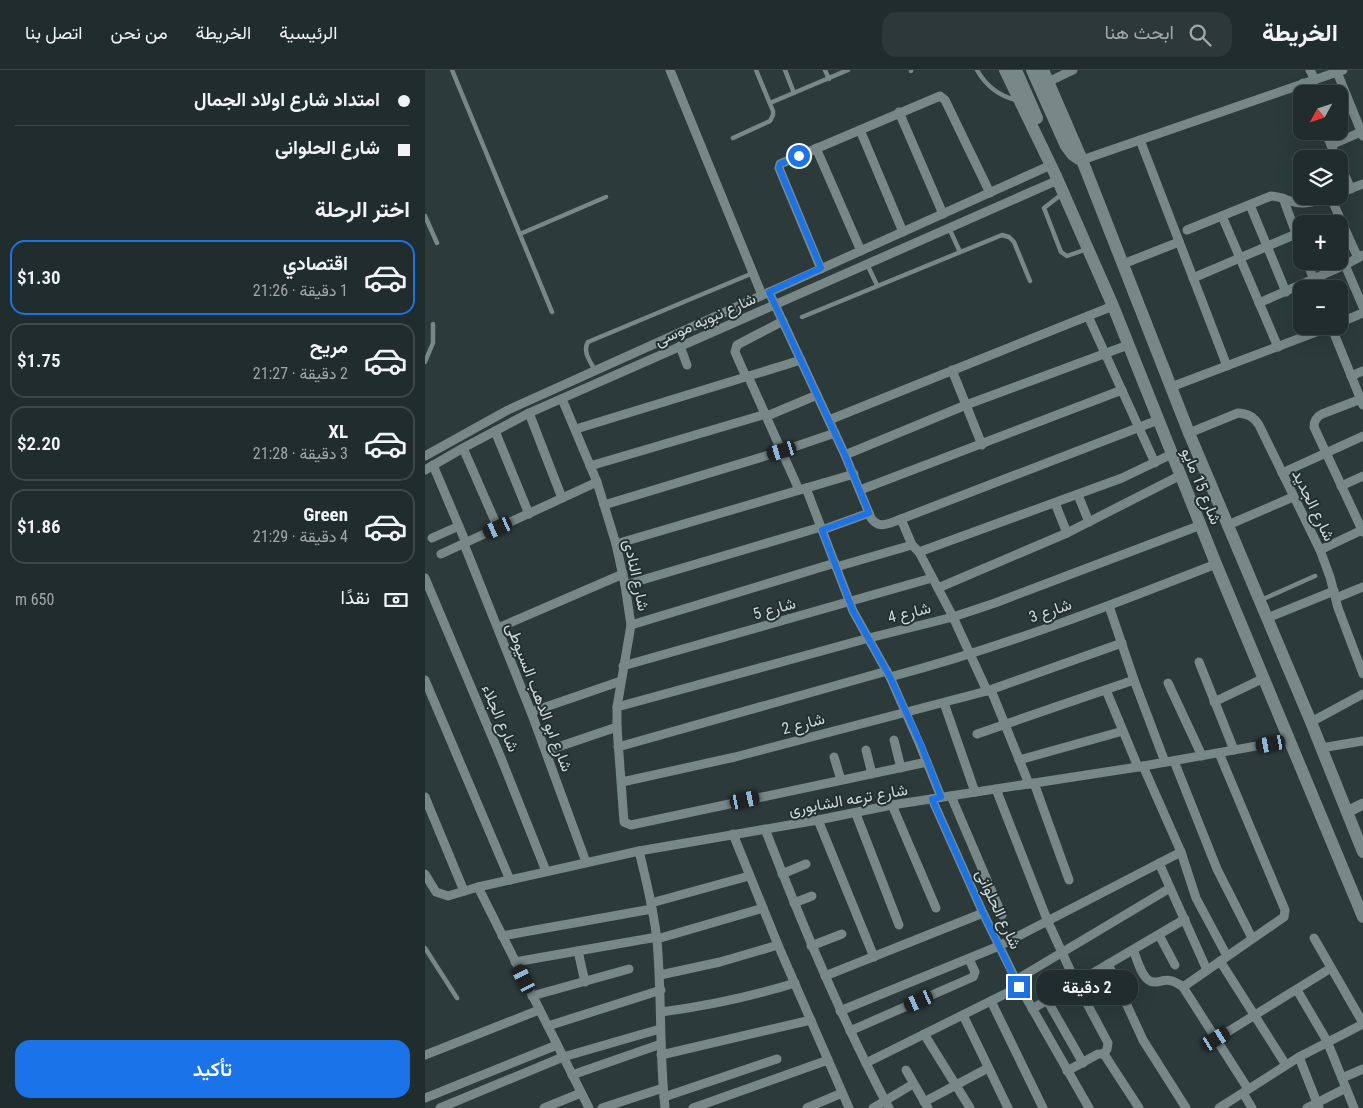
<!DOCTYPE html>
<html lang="ar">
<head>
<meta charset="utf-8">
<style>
  :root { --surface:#212c2c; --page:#2d3838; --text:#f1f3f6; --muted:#a2a7a9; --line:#3e4848; --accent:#1a73e8 }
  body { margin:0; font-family:"Roboto Condensed",Vazirmatn,sans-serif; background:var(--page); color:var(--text); direction:rtl; height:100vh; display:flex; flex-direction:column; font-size:19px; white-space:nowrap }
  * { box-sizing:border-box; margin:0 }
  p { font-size:16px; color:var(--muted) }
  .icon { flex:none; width:28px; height:28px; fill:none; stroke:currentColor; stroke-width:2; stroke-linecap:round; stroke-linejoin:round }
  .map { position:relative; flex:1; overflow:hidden; direction:ltr }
  .sheet { display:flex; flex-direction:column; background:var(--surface); width:425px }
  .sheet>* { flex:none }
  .guide { display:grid; align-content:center; height:110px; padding:0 15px; background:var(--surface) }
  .needle { width:32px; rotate:230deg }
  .controls { position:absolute; left:868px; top:15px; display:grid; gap:10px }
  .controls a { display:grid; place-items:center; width:55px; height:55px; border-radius:10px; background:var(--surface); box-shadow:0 5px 20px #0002,0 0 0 1px var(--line); font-size:25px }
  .end { position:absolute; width:22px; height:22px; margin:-11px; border:6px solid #1a73e8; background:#fff; box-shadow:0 0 0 2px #fff }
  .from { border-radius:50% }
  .bubble { position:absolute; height:35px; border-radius:15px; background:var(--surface); box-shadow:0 5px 20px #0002,0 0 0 1px var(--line); font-size:16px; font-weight:600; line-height:35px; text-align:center; direction:rtl }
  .car { position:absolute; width:15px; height:30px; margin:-15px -8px; border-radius:6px; box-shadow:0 0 4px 1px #0007; background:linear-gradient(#222 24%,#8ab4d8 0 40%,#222 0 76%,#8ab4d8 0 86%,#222 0) }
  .guide b { display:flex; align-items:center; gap:18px; height:48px; font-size:19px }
  .guide b+b { border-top:1px solid var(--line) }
  .guide i { width:12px; height:12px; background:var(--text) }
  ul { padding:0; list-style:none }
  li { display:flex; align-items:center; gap:15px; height:75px; margin:0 10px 8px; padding:0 5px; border:2px solid var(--line); border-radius:15px }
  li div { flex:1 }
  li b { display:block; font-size:19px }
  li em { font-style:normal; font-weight:600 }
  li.on { border-color:var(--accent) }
  li>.icon { width:45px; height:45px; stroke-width:1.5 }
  h2 { padding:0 15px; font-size:22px; line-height:60px }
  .pay { display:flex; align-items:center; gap:12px; height:55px; padding:0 15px; font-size:19px }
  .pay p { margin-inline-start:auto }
  .button { display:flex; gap:10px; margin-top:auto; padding:10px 15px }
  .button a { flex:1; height:58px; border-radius:15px; background:var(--accent); color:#fff; font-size:20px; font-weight:600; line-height:58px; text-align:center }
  header { display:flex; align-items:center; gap:30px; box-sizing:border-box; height:70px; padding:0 25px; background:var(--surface); border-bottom:1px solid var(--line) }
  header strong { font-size:24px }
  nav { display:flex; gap:28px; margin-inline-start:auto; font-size:18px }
  .search { width:350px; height:45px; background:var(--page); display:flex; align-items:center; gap:12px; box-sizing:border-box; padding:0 18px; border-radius:15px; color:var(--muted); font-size:19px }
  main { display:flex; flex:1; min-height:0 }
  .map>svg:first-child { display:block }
</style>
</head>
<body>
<header>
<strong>الخريطة</strong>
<div class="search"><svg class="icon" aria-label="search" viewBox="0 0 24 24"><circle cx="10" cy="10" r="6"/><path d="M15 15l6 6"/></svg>ابحث هنا</div>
<nav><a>الرئيسية</a><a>الخريطة</a><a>من نحن</a><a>اتصل بنا</a></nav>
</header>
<main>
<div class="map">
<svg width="938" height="1038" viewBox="0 0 938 1038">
  <rect width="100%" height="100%" fill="#2c3b3a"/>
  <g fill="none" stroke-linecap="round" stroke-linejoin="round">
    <g stroke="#778886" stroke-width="4.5">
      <polyline points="27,0 127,242"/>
      <polyline points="360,0 369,23"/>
      <polyline points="400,0 404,9"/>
      <polyline points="486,0 486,1"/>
      <path d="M552,0C561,16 574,26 591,30"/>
      <polyline points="345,33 423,0"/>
      <polyline points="308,68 345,51 348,45 348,41 331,0"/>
      <polyline points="637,124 619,138 636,182 642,186 662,179"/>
      <polyline points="0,146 12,173"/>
      <polyline points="524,158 535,182"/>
      <polyline points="95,164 181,127"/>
      <polyline points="442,194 452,215"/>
      <polyline points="377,247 577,165 584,167 589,172 605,211"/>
      <polyline points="0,292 8,273 8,254"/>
      <path d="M170,301C166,292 157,282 163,272L328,203"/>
      <polyline points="836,530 890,506"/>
      <polyline points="0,878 32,928"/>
    </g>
    <g stroke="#778886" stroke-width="9">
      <polyline points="245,0 337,225"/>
      <polyline points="885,0 890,10"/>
      <polyline points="912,2 938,66"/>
      <polyline points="623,12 648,0"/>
      <polyline points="878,13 883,24"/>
      <polyline points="474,42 518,144"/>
      <polyline points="435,60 478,162"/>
      <polyline points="900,61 912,89"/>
      <polyline points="715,70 802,296"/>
      <polyline points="906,75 938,61"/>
      <polyline points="391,78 436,181"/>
      <polyline points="657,90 918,0"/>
      <polyline points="914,92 926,119"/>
      <polyline points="914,123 938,114"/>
      <polyline points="905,126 933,188"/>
      <polyline points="858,128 876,177"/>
      <polyline points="825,135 861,222"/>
      <polyline points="797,146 853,277"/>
      <path d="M762,160L846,126C854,126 861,130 869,132C883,135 893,130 906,126"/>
      <polyline points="882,191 892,219"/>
      <polyline points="698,194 754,172"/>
      <polyline points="920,195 938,237"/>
      <polyline points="396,199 354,98 355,94 515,26 520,30 565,123"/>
      <polyline points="768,208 871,164"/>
      <path d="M344,222L420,385L446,448C454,460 465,453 476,449L733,350"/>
      <polyline points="834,233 920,195 938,185"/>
      <polyline points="663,246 730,393"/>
      <polyline points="914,253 938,243"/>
      <polyline points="906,256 938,335"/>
      <polyline points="255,276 262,295"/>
      <polyline points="527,300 557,375"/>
      <polyline points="323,306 374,420"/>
      <polyline points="926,306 938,301"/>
      <polyline points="321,307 310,282 312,275 358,251"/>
      <polyline points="746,317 907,256"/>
      <polyline points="137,329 172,412 191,474 200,515 206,555 192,637 192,657 199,752 206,755 502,692"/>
      <path d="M936,329L897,344C891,347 889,351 889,357L938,462"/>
      <polyline points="104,343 137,428"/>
      <polyline points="342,346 392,325"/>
      <polyline points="404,350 688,236"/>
      <polyline points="151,359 376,290"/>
      <polyline points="70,361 104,444"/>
      <path d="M764,363L813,343C823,344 828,346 834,355L895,480L905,507L913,538L938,604"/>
      <polyline points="38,378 73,458"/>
      <polyline points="420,385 541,335 703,275"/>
      <polyline points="0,386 83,340 626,95"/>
      <polyline points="8,395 41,473"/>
      <polyline points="165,396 341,344"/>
      <polyline points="0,400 38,378 104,343 633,110"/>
      <polyline points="857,403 938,366"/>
      <polyline points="916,416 938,406"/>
      <polyline points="381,418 428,541 465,607 495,675 516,727"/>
      <polyline points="435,420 697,320"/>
      <polyline points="653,425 664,452"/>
      <polyline points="630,433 642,463"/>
      <polyline points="179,435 357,381 410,363"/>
      <polyline points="476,449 487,475 494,482 528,547 562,621"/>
      <polyline points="803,455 868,427"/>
      <polyline points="397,460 444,443"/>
      <polyline points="7,468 34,456"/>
      <polyline points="39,474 106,642 161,792"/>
      <polyline points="191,474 429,404"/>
      <polyline points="895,480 937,460"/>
      <polyline points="494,482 697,408 747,384"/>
      <polyline points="16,484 172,412"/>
      <polyline points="411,497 487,475"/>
      <polyline points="0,508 76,688 121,801"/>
      <polyline points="200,515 396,457"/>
      <polyline points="513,518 642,463 756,405"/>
      <polyline points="911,528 938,517"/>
      <polyline points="684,536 709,610 740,692"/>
      <polyline points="842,548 909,521"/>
      <polyline points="206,555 410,493"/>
      <polyline points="73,558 198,504"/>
      <polyline points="774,592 809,680"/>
      <polyline points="198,596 507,508"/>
      <path d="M465,607C576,578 684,536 791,494"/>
      <polyline points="0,610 85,810"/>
      <polyline points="743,613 777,686"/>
      <polyline points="566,620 604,714"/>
      <polyline points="681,620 713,697"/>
      <polyline points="789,632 839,608"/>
      <polyline points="519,633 550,722"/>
      <polyline points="192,637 444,568 528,547 570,533 776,455"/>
      <polyline points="106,642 196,611"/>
      <polyline points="886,652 938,624"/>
      <polyline points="552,664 709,610"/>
      <polyline points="469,670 476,698"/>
      <polyline points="193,677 462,601"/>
      <polyline points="896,678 938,671"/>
      <polyline points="441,680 447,704"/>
      <polyline points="121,681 192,657"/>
      <polyline points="409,687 416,710"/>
      <polyline points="594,690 698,661"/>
      <polyline points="749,691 792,799 827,868"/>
      <polyline points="718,696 756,782 771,828 802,886"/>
      <polyline points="197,712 310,687 562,621 697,573"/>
      <polyline points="609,713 644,810"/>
      <polyline points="571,719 623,852 651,913 683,973 682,979 679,984"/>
      <polyline points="526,726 577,845"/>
      <polyline points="0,727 39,821"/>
      <polyline points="507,729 558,843 591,910 664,1038"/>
      <polyline points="467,735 511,838"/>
      <polyline points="431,744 474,855"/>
      <polyline points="393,750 449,887"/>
      <path d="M340,759C377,854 416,948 464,1038"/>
      <polyline points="308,764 353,875 424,1038"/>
      <path d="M214,781C221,810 229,840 232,871C237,926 234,982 240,1038"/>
      <polyline points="734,793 782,900"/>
      <polyline points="0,804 11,822 23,826 53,817 214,781 393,750 467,735 713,697 865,670"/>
      <polyline points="357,804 381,794"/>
      <polyline points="53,817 164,1038"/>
      <polyline points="226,833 324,806"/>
      <polyline points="369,833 387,826"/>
      <polyline points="734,865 750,895"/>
      <polyline points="77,866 227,839"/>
      <polyline points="889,868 938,953"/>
      <polyline points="232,869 338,838"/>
      <polyline points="386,876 417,864"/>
      <path d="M708,880C712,888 716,907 725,911C734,916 740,903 758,917L823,1019"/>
      <polyline points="153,881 160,912"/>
      <polyline points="795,891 861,995"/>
      <polyline points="90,892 232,867"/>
      <polyline points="683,894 718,970 761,1038"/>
      <polyline points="235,905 295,892 353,875"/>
      <polyline points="400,906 558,843"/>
      <polyline points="591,910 745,818"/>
      <polyline points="758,917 859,847 860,840 794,683"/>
      <polyline points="872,920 902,971 929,1038"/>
      <polyline points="107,926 204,899"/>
      <polyline points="622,930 658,993"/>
      <polyline points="566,931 618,1038"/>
      <polyline points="607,939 760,849"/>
      <polyline points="415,941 574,876 756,782"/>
      <path d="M236,942C282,936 325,927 370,913"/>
      <polyline points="538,945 583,1038"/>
      <polyline points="123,956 236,920"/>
      <polyline points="425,961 548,907 550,902 544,889"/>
      <polyline points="499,964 545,1038"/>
      <polyline points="791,969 906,898"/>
      <polyline points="0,985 114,940"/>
      <polyline points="236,985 386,950"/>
      <polyline points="874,987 894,1038"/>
      <polyline points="441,993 594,917"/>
      <polyline points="481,1000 503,1038"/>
      <polyline points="642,1001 673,984 679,984 714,1038"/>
      <polyline points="147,1005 236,974"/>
      <polyline points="917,1008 938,999"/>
      <polyline points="818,1023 827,1038"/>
      <polyline points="239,1027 352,989"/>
      <polyline points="0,1028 132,975"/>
      <polyline points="499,1032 563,998"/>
      <polyline points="15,1038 138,987 235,959"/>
      <polyline points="119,1038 156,1023"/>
      <polyline points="177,1038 238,1018"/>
      <polyline points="268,1038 403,990"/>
      <polyline points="382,1038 417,1023"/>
      <polyline points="448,1038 488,1014"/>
      <polyline points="794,1038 874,987 938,954"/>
      <polyline points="882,1038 921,1018"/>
    </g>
    <polyline stroke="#778886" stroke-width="11" points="922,742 938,734"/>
    <g stroke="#778886" stroke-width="12">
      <polyline points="580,0 630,104 688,236 791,494 938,847"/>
      <polyline points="591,0 612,48"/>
      <polyline points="607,0 641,76 647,84 654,89"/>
      <polyline points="618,0 657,90 764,363 886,652 938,782"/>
    </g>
  </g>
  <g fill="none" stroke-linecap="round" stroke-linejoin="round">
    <polyline stroke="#1a73e8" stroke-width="6" points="374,86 355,94 354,98 396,198 344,222 420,385 444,443 397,460 428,541 465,607 496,675 516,727 507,729 558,843 594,917"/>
  </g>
  <g text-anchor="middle" stroke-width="4" stroke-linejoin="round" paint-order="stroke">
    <g font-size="16" fill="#d0d9d8" stroke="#223130">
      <text transform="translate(280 249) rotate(-24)" y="6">شارع نبويه موسى</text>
      <text transform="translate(777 416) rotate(68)" y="6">شارع 15 مايو</text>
      <text transform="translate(889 435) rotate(64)" y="6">شارع الجديد</text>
      <text transform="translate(212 505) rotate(78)" y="6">شارع النادى</text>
      <text transform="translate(349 538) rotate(-16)" y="6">شارع 5</text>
      <text transform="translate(625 540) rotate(-19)" y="6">شارع 3</text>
      <text transform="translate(484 542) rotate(-14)" y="6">شارع 4</text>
      <text transform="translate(115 627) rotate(69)" y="6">شارع ابو الدهب السيوطى</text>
      <text transform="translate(76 648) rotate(67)" y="6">شارع الجلاء</text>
      <text transform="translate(378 653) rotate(-15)" y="6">شارع 2</text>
      <text transform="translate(423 729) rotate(-10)" y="6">شارع ترعه الشابورى</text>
      <text transform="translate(574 839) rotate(65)" y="6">شارع الحلوانى</text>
    </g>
  </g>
</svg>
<div class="controls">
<a><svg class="needle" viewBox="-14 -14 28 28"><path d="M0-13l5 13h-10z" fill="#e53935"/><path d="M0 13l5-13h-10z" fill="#a2a7a9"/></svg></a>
<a><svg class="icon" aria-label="layers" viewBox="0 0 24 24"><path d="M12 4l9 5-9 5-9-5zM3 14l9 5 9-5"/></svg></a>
<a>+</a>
<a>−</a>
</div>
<i class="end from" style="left:374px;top:86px"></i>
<i class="end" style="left:594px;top:917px"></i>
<div class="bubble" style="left:611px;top:900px;width:102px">2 دقيقة</div>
<i class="car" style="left:357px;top:381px;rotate:253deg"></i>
<i class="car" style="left:73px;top:458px;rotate:246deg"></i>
<i class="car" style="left:846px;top:674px;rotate:260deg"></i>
<i class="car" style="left:320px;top:730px;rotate:78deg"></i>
<i class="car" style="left:99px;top:909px;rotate:333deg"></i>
<i class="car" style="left:494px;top:931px;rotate:246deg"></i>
<i class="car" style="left:791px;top:969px;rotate:59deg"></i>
</div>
<section class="sheet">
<div class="guide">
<b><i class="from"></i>امتداد شارع اولاد الجمال</b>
<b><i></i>شارع الحلوانى</b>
</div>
<h2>اختر الرحلة</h2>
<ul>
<li class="on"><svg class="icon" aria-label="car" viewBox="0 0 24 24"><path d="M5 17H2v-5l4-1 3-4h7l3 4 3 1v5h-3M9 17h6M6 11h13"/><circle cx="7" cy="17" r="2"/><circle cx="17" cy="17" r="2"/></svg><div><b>اقتصادي</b><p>1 دقيقة · 21:26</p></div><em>$1.30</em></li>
<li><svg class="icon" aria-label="car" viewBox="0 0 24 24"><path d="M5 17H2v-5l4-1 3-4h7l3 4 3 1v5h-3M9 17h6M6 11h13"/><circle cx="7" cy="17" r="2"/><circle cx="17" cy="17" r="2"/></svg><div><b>مريح</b><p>2 دقيقة · 21:27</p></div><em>$1.75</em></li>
<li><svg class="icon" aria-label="car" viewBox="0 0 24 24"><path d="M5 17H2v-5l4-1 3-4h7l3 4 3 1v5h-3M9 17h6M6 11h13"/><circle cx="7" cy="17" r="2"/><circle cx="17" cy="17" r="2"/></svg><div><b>XL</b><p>3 دقيقة · 21:28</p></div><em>$2.20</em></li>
<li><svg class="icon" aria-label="car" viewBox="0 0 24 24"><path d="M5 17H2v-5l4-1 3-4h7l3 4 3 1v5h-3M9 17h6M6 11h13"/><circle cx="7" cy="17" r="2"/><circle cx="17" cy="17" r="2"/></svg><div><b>Green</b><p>4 دقيقة · 21:29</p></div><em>$1.86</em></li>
</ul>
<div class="pay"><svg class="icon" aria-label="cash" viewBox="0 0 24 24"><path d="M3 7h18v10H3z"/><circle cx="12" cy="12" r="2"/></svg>نقدًا<p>650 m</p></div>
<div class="button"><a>تأكيد</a></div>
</section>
</main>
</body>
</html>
